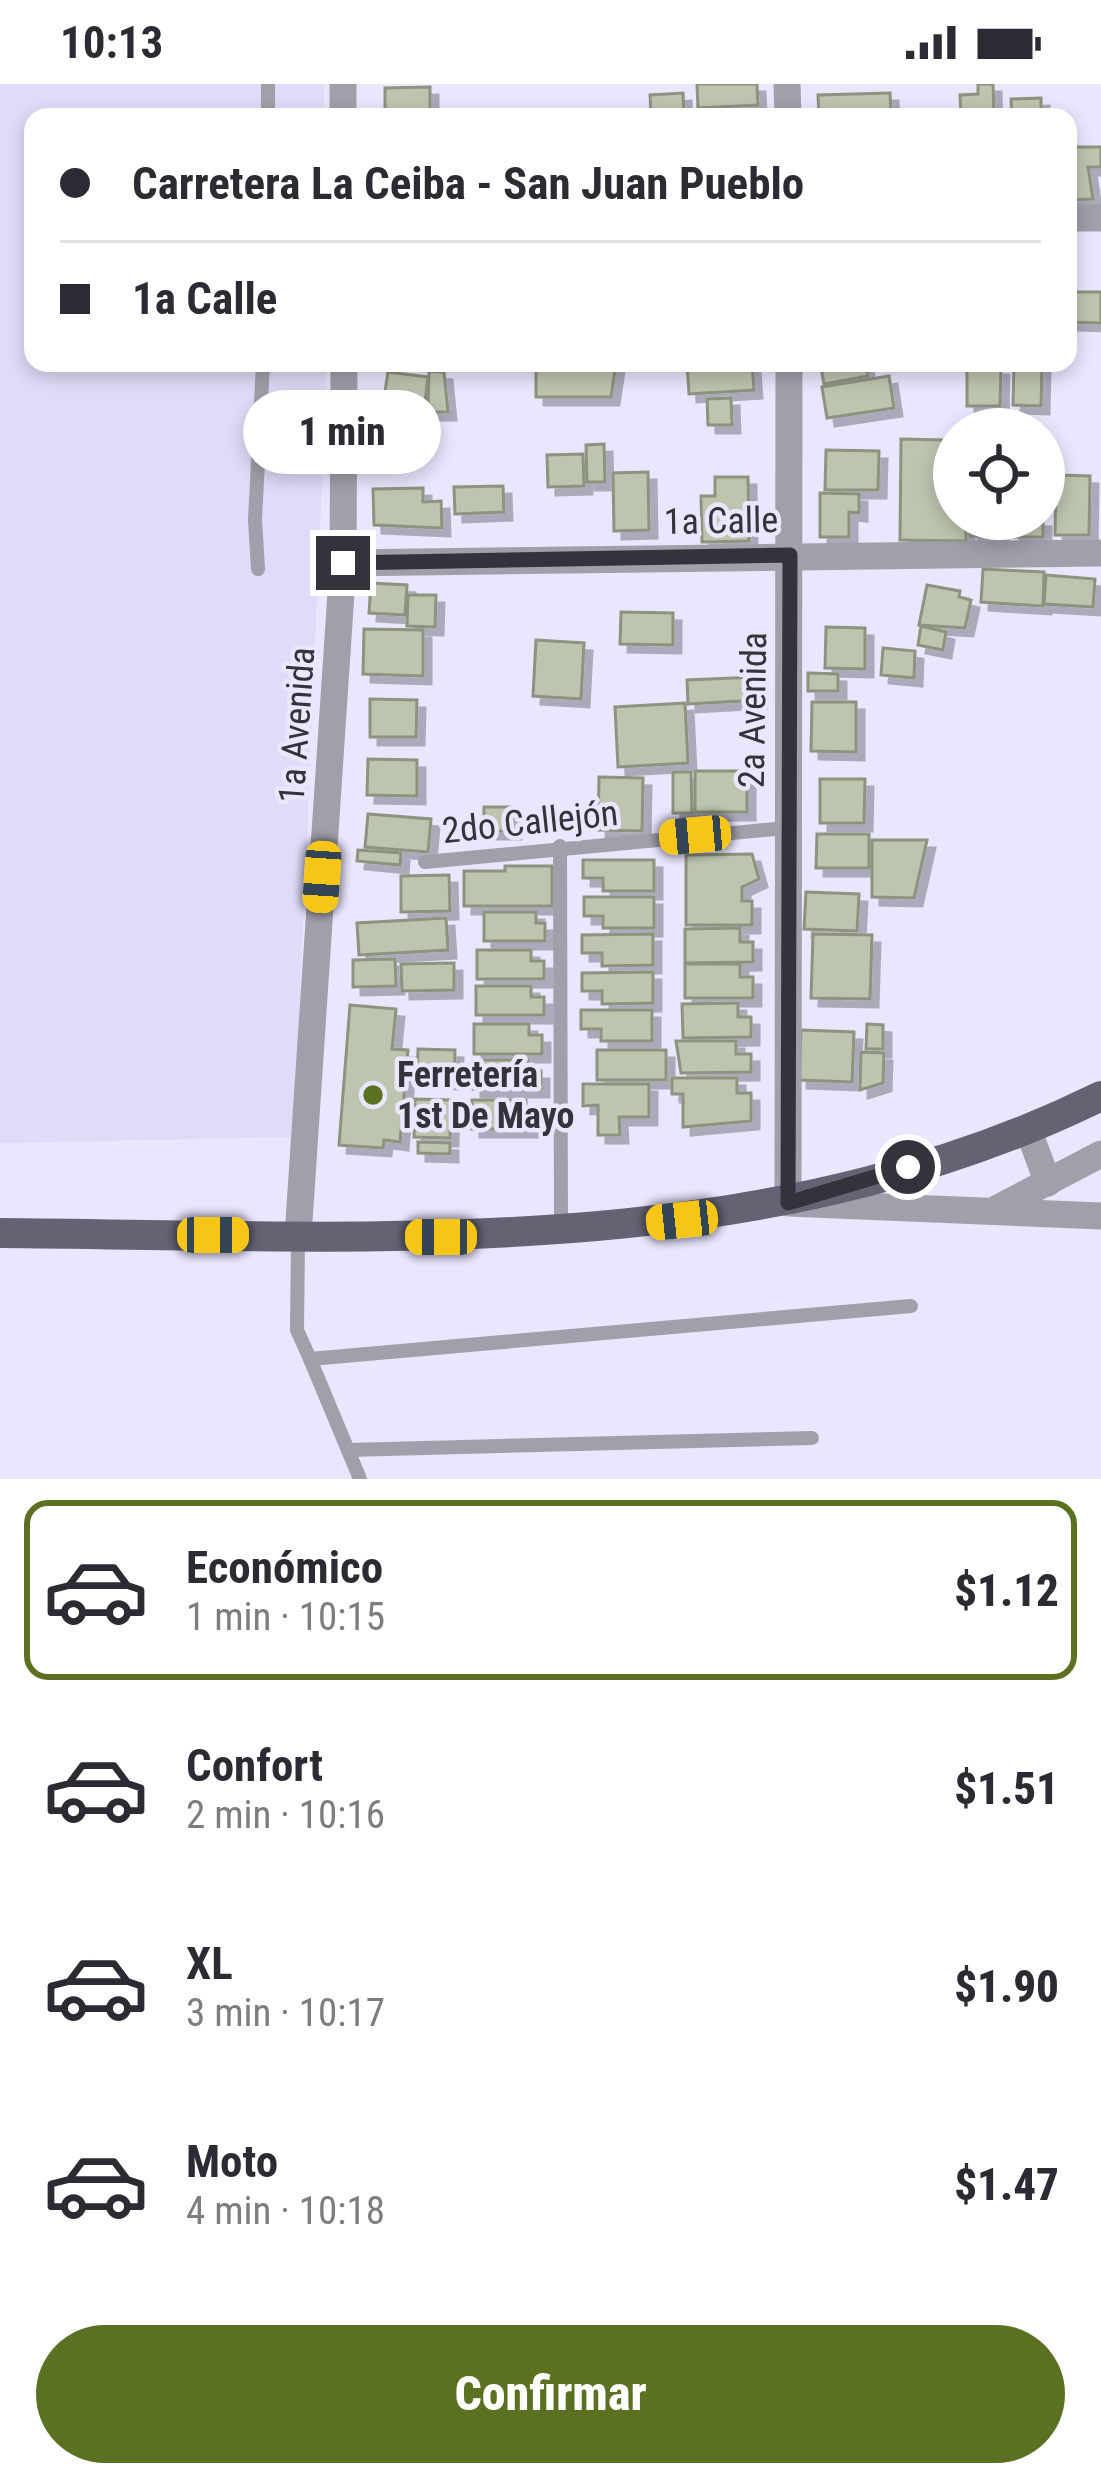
<!DOCTYPE html>
<html lang="es">
<head>
<meta charset="utf-8">
<style>
  :root { --surface:#fff; --page:#f2f2f3; --text:#2b2b33; --muted:#7c7c81; --line:#e1e1e2; --accent:#5b7121 }
  body { margin:0; font-family:"Roboto Condensed",sans-serif; background:var(--page); color:var(--text); height:100vh; display:flex; flex-direction:column; font-size:45px; white-space:nowrap }
  * { box-sizing:border-box; margin:0 }
  p { font-size:39px; color:var(--muted) }
  .icon { flex:none; width:66px; height:66px; fill:none; stroke:currentColor; stroke-width:2; stroke-linecap:round; stroke-linejoin:round }
  .map { position:relative; height:1395px; overflow:hidden }
  .side { display:flex; flex-direction:column; background:var(--surface); flex:1 }
  .side>* { flex:none }
  .hud { position:absolute; left:24px; top:24px; width:1053px; height:264px; border-radius:24px; box-shadow:0 6px 18px #0003; display:grid; align-content:center; height:264px; padding:0 36px; background:var(--surface) }
  .controls { position:absolute; left:933px; top:324px; display:grid; gap:24px }
  .controls a { display:grid; place-items:center; width:132px; height:132px; border-radius:50%; background:var(--surface); box-shadow:0 6px 18px #0003; font-size:60px }
  .end { position:absolute; width:54px; height:54px; margin:-27px; border:15px solid #34323b; background:#fff; box-shadow:0 0 0 6px #fff }
  .from { border-radius:50% }
  .bubble { position:absolute; height:84px; border-radius:42px; background:var(--surface); box-shadow:0 6px 18px #0003; font-size:39px; font-weight:800; line-height:84px; text-align:center }
  .car { position:absolute; width:36px; height:72px; margin:-36px -18px; border-radius:15px; box-shadow:0 0 9px 3px #0007; background:linear-gradient(#f5c518 24%,#345 0 40%,#f5c518 0 76%,#345 0 86%,#f5c518 0) }
  .hud b { display:flex; align-items:center; gap:42px; height:114px; font-size:45px }
  .hud b+b { border-top:3px solid var(--line) }
  .hud i { width:30px; height:30px; background:var(--text) }
  ul { padding:21px 0 0; list-style:none }
  li { display:flex; align-items:center; gap:36px; height:180px; margin:0 24px 18px; padding:0 12px; border:6px solid transparent; border-radius:24px }
  li div { flex:1 }
  li b { display:block; font-size:45px }
  li em { font-style:normal; font-weight:800 }
  li.current { border-color:var(--accent) }
  li>.icon { width:108px; height:108px; stroke-width:1.5 }
  .cta { display:flex; gap:24px; margin-top:auto; padding:24px 36px }
  .cta a { flex:1; height:138px; border-radius:72px; background:var(--accent); color:#fff; font-size:48px; font-weight:800; line-height:138px; text-align:center }
  .status { display:flex; justify-content:space-between; align-items:center; height:84px; padding:0 60px; background:var(--surface); direction:ltr }
  .status svg { height:33px; fill:currentColor }
  .map>svg:first-child { display:block }
</style>
</head>
<body>
<div class="status"><b>10:13</b><svg viewBox="0 0 49 12"><path d="M0 12V9h3v3zM5 12V6h3v6zM10 12V3h3v9zM15 12V0h3v12zM26 1h20v11H26zM47 4h2v5h-2z"/></svg></div>
<div class="map">
<svg width="1101" height="1395" viewBox="0 0 1101 1395">
  <defs>
    <filter id="shadow"><feDropShadow dx="8" dy="8" stdDeviation="0" flood-color="#0004"/></filter>
  </defs>
  <rect width="100%" height="100%" fill="#e9e6fd"/>
  <polygon fill="#dfdbf9" points="0,0 324,0 324,33 33,33 33,279 327,279 294,1053 0,1059"/>
  <g fill="#bdc5af" stroke="#8c937f" stroke-width="3" filter="url(#shadow)">
    <polygon points="697,0 757,0 758,21 698,24"/>
    <polygon points="978,0 993,0 994,33 961,33 960,11 978,10"/>
    <polygon points="430,3 430,28 385,28 385,4"/>
    <polygon points="683,9 684,30 651,32 650,11"/>
    <polygon points="890,9 891,29 921,28 921,33 819,33 818,11"/>
    <polygon points="1041,14 1041,33 1012,33 1011,15"/>
    <polygon points="1068,63 1101,63 1101,83 1088,83 1093,115 1068,116"/>
    <polygon points="1068,208 1101,208 1101,239 1068,238"/>
    <polygon points="536,279 616,279 611,313 536,313"/>
    <polygon points="687,279 752,279 754,306 689,310"/>
    <polygon points="820,279 865,279 868,292 824,300"/>
    <polygon points="1014,279 1042,279 1041,322 1013,321"/>
    <polygon points="967,283 1001,283 1000,322 967,322"/>
    <polygon points="429,287 444,288 448,328 428,328"/>
    <polygon points="388,288 428,293 424,326 383,320"/>
    <polygon points="889,292 894,324 827,334 822,303"/>
    <polygon points="731,314 732,341 708,341 707,315"/>
    <polygon points="901,355 943,356 943,377 954,377 954,435 966,435 966,457 900,456"/>
    <polygon points="604,360 605,398 587,398 586,361"/>
    <polygon points="826,366 879,367 878,406 825,406"/>
    <polygon points="583,370 584,402 548,403 547,371"/>
    <polygon points="648,388 649,446 614,447 613,389"/>
    <polygon points="1056,391 1090,392 1089,451 1055,451"/>
    <polygon points="715,393 748,393 749,457 702,458 701,412 715,412"/>
    <polygon points="503,402 504,428 455,430 454,403"/>
    <polygon points="423,404 423,418 441,417 442,444 374,441 373,405"/>
    <polygon points="820,409 859,410 859,429 849,428 849,453 820,453"/>
    <polygon points="970,435 1000,435 1000,453 970,452"/>
    <rect x="1012" y="435" width="31" height="18"/>
    <polygon points="983,485 1044,488 1043,522 981,518"/>
    <polygon points="1046,491 1095,495 1093,523 1044,520"/>
    <polygon points="371,499 407,501 405,531 369,529"/>
    <polygon points="927,501 960,507 959,513 971,516 965,544 919,541"/>
    <polygon points="408,511 436,511 435,543 407,542"/>
    <polygon points="621,528 673,529 673,561 620,560"/>
    <polygon points="921,542 946,548 943,566 918,561"/>
    <polygon points="826,543 865,544 865,585 825,584"/>
    <polygon points="364,545 423,546 423,592 363,590"/>
    <polygon points="536,556 584,559 581,615 533,612"/>
    <polygon points="883,564 915,567 914,594 881,591"/>
    <polygon points="808,589 838,590 838,607 808,607"/>
    <polygon points="756,593 758,616 688,620 687,596"/>
    <polygon points="370,615 417,616 416,653 370,653"/>
    <polygon points="812,618 856,618 856,668 811,667"/>
    <polygon points="685,619 688,679 618,683 615,623"/>
    <polygon points="368,675 417,676 417,712 367,711"/>
    <rect x="695" y="687" width="52" height="41"/>
    <polygon points="673,688 691,688 692,729 673,729"/>
    <polygon points="599,693 643,694 642,747 598,746"/>
    <polygon points="820,695 865,695 864,739 820,739"/>
    <rect x="484" y="723" width="29" height="24"/>
    <polygon points="368,730 431,735 428,768 365,763"/>
    <polygon points="817,750 869,750 869,784 816,784"/>
    <polygon points="872,756 927,756 914,814 872,813"/>
    <polygon points="358,766 401,769 400,781 357,777"/>
    <polygon points="752,770 759,795 742,803 742,817 752,817 752,841 686,841 686,771"/>
    <polygon points="583,776 654,776 654,807 603,807 603,794 583,794"/>
    <polygon points="505,782 552,782 552,822 464,822 464,787 505,787"/>
    <polygon points="449,791 450,827 401,828 401,792"/>
    <polygon points="806,808 859,810 857,847 804,845"/>
    <polygon points="584,813 654,813 654,844 603,844 603,832 584,832"/>
    <polygon points="484,828 536,828 536,839 545,839 545,857 484,857"/>
    <polygon points="446,834 448,866 359,871 357,839"/>
    <polygon points="740,844 740,858 753,858 753,878 685,879 685,845"/>
    <polygon points="653,850 653,881 602,882 602,869 582,869 582,851"/>
    <polygon points="813,850 872,851 870,915 811,914"/>
    <polygon points="477,866 531,866 531,877 544,877 544,895 477,895"/>
    <polygon points="395,875 396,902 353,903 353,876"/>
    <polygon points="454,879 454,906 402,907 401,880"/>
    <polygon points="685,880 740,880 740,893 753,893 753,914 685,914"/>
    <polygon points="653,888 653,919 602,920 602,907 582,907 582,889"/>
    <polygon points="476,902 531,902 531,913 544,913 544,931 476,931"/>
    <polygon points="738,919 738,933 751,933 751,953 683,954 682,920"/>
    <polygon points="350,921 396,925 392,965 408,966 400,1058 384,1056 383,1064 339,1061"/>
    <polygon points="581,926 652,926 652,957 601,957 601,945 581,945"/>
    <polygon points="474,940 529,940 529,951 542,951 542,970 474,970"/>
    <polygon points="867,940 883,941 883,965 866,965"/>
    <polygon points="801,946 854,948 852,998 799,996"/>
    <polygon points="676,957 736,957 736,970 751,970 751,988 681,989"/>
    <polygon points="418,965 455,966 454,997 417,996"/>
    <rect x="597" y="966" width="69" height="30"/>
    <polygon points="861,968 884,969 883,999 860,1006"/>
    <polygon points="473,976 528,976 528,987 541,987 541,1005 473,1005"/>
    <polygon points="672,994 737,994 737,1009 751,1009 751,1037 683,1043 683,1010 672,1010"/>
    <polygon points="583,1000 649,1000 649,1033 619,1033 620,1051 598,1051 598,1021 583,1022"/>
    <polygon points="415,1015 451,1016 450,1054 414,1053"/>
    <polygon points="472,1016 526,1016 526,1027 539,1027 539,1045 472,1045"/>
    <polygon points="418,1058 450,1059 450,1070 418,1069"/>
  </g>
  <g fill="none" stroke-linecap="round" stroke-linejoin="round">
    <g stroke="#a19fa9" stroke-width="14">
      <polyline points="268,0 268,33"/>
      <polyline points="258,485 255,436 263,279"/>
      <polyline points="560,762 561,1148"/>
      <polyline points="425,778 785,744"/>
      <polyline points="298,1154 297,1246 310,1275 911,1222"/>
      <polyline points="310,1275 360,1395"/>
      <polyline points="348,1366 812,1354"/>
    </g>
    <g stroke="#a19fa9" stroke-width="27">
      <polyline points="343,0 343,33"/>
      <polyline points="787,0 788,33"/>
      <polyline points="1068,134 1101,134"/>
      <polyline points="789,279 788,1119 1101,1132"/>
      <polyline points="343,479 1101,469"/>
      <polyline points="1029,1048 1048,1099"/>
      <polyline points="998,1124 1101,1070"/>
      <polyline points="298,1152 343,479 344,279"/>
    </g>
    <path stroke="#656273" stroke-width="30" d="M0,1149C372,1152 757,1181 1101,1012"/>
  </g>
  <g fill="none" stroke-linecap="round" stroke-linejoin="round">
    <polyline stroke="#34323b" stroke-width="15" points="343,479 790,471 788,1119 908,1083"/>
  </g>
  <circle fill="#5b7121" stroke="#e9e6fd" stroke-width="4.5" cx="373" cy="1011" r="12"/>
  <g text-anchor="middle" stroke-width="9" stroke-linejoin="round" paint-order="stroke">
    <g font-size="36" fill="#34323b" stroke="#e9e6fd">
      <text transform="translate(721 436) rotate(-1)" y="13">1a Calle</text>
      <text transform="translate(752 626) rotate(-89)" y="13">2a Avenida</text>
      <text transform="translate(296 641) rotate(-86)" y="13">1a Avenida</text>
      <text transform="translate(530 737) rotate(-6)" y="13">2do Callejón</text>
    </g>
    <g font-size="36" font-weight="bold" fill="#34323b" stroke="#e9e6fd" text-anchor="start">
      <text x="397" y="1003">Ferretería<tspan x="397" dy="41">1st De Mayo</tspan></text>
    </g>
  </g>
</svg>
<div class="controls">
<a><svg class="icon" aria-label="locate" viewBox="0 0 24 24"><circle cx="12" cy="12" r="6"/><path d="M12 2v4M12 18v4M2 12h4M18 12h4"/></svg></a>
</div>
<i class="end from" style="left:908px;top:1083px"></i>
<i class="end" style="left:343px;top:479px"></i>
<div class="bubble" style="left:243px;top:306px;width:198px">1 min</div>
<i class="car" style="left:695px;top:751px;rotate:265deg"></i>
<i class="car" style="left:322px;top:793px;rotate:184deg"></i>
<i class="car" style="left:682px;top:1136px;rotate:264deg"></i>
<i class="car" style="left:213px;top:1151px;rotate:90deg"></i>
<i class="car" style="left:441px;top:1153px;rotate:270deg"></i>
<div class="hud">
<b><i class="from"></i>Carretera La Ceiba - San Juan Pueblo</b>
<b><i></i>1a Calle</b>
</div>
</div>
<section class="side">
<ul>
<li class="current"><svg class="icon" aria-label="car" viewBox="0 0 24 24"><path d="M5 17H2v-5l4-1 3-4h7l3 4 3 1v5h-3M9 17h6M6 11h13"/><circle cx="7" cy="17" r="2"/><circle cx="17" cy="17" r="2"/></svg><div><b>Económico</b><p>1 min · 10:15</p></div><em>$1.12</em></li>
<li><svg class="icon" aria-label="car" viewBox="0 0 24 24"><path d="M5 17H2v-5l4-1 3-4h7l3 4 3 1v5h-3M9 17h6M6 11h13"/><circle cx="7" cy="17" r="2"/><circle cx="17" cy="17" r="2"/></svg><div><b>Confort</b><p>2 min · 10:16</p></div><em>$1.51</em></li>
<li><svg class="icon" aria-label="car" viewBox="0 0 24 24"><path d="M5 17H2v-5l4-1 3-4h7l3 4 3 1v5h-3M9 17h6M6 11h13"/><circle cx="7" cy="17" r="2"/><circle cx="17" cy="17" r="2"/></svg><div><b>XL</b><p>3 min · 10:17</p></div><em>$1.90</em></li>
<li><svg class="icon" aria-label="car" viewBox="0 0 24 24"><path d="M5 17H2v-5l4-1 3-4h7l3 4 3 1v5h-3M9 17h6M6 11h13"/><circle cx="7" cy="17" r="2"/><circle cx="17" cy="17" r="2"/></svg><div><b>Moto</b><p>4 min · 10:18</p></div><em>$1.47</em></li>
</ul>
<div class="cta"><a>Confirmar</a></div>
</section>
</body>
</html>
